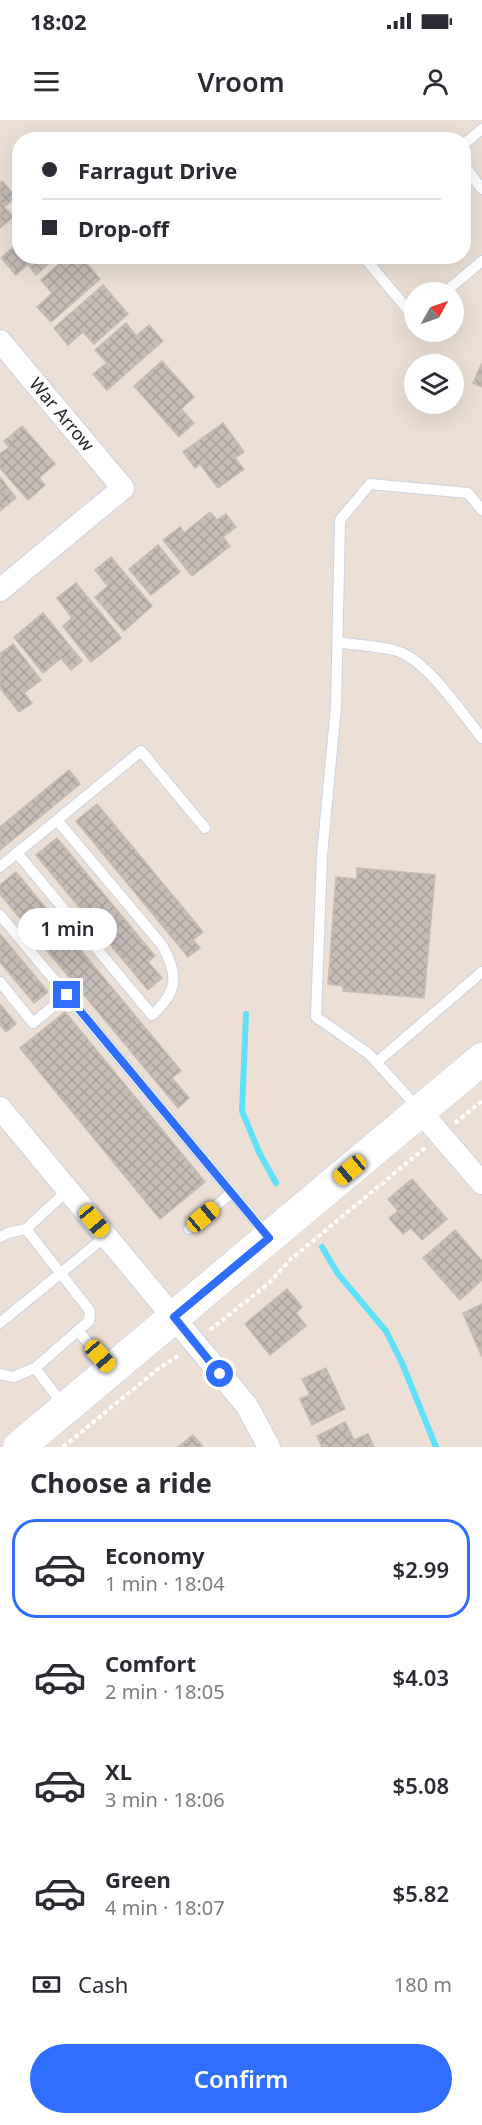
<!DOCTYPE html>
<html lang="en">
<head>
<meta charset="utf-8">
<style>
  :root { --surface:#fff; --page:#f7f7f7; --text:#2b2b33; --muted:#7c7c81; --line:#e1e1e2; --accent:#306eff }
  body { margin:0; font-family:"Noto Sans",sans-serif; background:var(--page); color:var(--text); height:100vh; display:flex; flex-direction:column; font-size:22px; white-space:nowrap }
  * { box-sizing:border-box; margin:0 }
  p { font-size:20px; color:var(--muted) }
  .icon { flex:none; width:33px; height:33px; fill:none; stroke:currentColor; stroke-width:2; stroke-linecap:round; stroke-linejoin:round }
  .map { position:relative; height:1327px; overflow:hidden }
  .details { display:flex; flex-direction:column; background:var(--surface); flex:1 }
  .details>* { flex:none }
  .banner { position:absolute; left:12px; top:12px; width:459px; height:132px; border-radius:24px; box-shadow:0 6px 24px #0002; display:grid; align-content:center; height:132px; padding:0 30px; background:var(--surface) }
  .needle { width:39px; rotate:50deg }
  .tools { position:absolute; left:404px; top:162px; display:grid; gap:12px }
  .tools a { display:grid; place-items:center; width:60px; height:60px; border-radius:50%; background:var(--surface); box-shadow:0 6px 24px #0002; font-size:30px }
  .end { position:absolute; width:27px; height:27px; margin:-14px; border:8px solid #306eff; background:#fff; box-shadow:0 0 0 3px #fff }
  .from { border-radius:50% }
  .bubble { position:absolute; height:42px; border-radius:21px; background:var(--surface); box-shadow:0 6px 24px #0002; font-size:20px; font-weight:600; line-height:42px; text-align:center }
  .car { position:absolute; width:18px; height:36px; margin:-18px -9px; border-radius:8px; box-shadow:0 0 4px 2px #0007; background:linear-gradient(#f5c518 24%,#345 0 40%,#f5c518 0 76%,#345 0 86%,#f5c518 0) }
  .banner b { display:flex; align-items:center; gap:21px; height:57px; font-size:22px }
  .banner b+b { border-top:2px solid var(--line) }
  .banner i { width:15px; height:15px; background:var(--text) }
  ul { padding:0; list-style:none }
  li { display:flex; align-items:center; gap:18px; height:99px; margin:0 12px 9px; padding:0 18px; border:3px solid transparent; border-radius:24px }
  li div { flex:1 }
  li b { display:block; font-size:22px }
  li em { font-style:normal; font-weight:600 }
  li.on { border-color:var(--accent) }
  li>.icon { width:54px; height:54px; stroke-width:1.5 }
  h2 { padding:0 30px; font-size:27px; line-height:72px }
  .pay { display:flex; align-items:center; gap:15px; height:66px; padding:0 30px; font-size:22px }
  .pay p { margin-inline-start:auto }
  .action { display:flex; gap:12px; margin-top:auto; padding:12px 30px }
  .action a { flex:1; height:69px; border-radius:36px; background:var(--accent); color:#fff; font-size:24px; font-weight:600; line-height:69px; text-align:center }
  .status { display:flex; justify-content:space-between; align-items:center; height:42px; padding:0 30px; background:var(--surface); direction:ltr }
  .status svg { height:16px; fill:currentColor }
  header { display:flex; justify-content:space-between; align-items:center; height:78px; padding:0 30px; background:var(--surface); font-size:27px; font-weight:600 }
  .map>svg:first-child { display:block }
</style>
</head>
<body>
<div class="status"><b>18:02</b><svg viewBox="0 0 49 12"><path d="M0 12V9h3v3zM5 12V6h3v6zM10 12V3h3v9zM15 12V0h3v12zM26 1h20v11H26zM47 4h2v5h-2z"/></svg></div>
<header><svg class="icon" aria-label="menu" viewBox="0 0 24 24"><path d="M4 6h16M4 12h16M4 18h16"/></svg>Vroom<svg class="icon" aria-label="person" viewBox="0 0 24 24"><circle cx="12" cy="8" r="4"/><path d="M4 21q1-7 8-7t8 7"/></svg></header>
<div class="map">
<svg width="482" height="1327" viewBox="0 0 482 1327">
  <defs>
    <pattern id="building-cross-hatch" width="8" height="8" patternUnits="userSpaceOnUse" patternTransform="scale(1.5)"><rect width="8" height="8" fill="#c6bdb7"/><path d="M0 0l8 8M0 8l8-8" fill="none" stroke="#aaa29d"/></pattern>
  </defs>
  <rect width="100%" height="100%" fill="#ece0d6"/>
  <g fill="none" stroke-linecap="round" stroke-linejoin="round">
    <g stroke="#5ee2f9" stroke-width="6">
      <polyline points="246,894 242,991 259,1032 276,1063"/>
      <polyline points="322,1127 338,1154 386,1211 402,1243 436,1327"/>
    </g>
  </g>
  <g fill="url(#building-cross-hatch)" stroke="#c6bcb1" stroke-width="1.5">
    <polygon points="2,61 16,77 4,87 13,97 0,108 0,63"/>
    <polygon points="20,121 20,136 57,136 36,155 28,144 16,155 1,138"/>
    <polygon points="68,136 80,136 100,159 51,202 37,187 52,173 41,160"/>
    <polygon points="103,165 128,194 94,224 83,212 68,225 54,208"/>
    <polygon points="126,203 136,216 149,205 163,221 107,270 93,254 107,243 95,230"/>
    <polygon points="162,241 194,277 181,289 194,303 179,317 134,266"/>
    <polygon points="482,243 482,267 473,263"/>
    <polygon points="223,303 244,332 235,338 244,349 218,368 200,344 195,348 183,332"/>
    <polygon points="22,306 55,344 39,358 45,365 28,380 0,348 0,334 9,327 4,321"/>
    <polygon points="0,357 16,378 0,391"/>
    <polygon points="210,392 217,400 226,394 236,407 223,417 230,426 192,456 163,420 180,407 184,413"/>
    <polygon points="158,425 180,452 151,475 129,449"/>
    <polygon points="111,437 152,486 124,511 95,477 108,466 95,450"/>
    <polygon points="76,463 121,518 91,542 63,506 72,498 57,478"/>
    <polygon points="43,493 82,541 71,550 61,538 43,553 14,517"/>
    <polygon points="13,524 41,560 24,573 32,583 19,592 0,568 0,534"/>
    <polygon points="69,650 80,664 0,730 0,707"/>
    <polygon points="97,684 203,812 193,820 200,828 188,837 76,701"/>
    <polygon points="57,718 155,836 148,842 162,858 148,870 36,735"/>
    <polygon points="357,748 435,755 424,878 343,871 343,866 328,864 336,757 357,759"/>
    <polygon points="16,752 181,951 172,958 189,978 178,988 0,774 0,765"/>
    <polygon points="0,814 48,872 34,883 0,842"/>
    <polygon points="0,884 16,904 6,912 0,905"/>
    <polygon points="65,892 205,1062 160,1099 20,928"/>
    <polygon points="412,1059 447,1099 422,1120 411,1108 403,1114 389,1098 398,1091 388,1079"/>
    <polygon points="455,1110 482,1141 482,1160 460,1180 423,1138"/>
    <polygon points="287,1169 302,1187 296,1193 306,1206 270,1235 245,1204"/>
    <polygon points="482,1184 482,1237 463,1193"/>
    <polygon points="326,1248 345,1289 312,1305 300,1279 310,1275 302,1259"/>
    <polygon points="345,1302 354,1320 368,1314 374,1327 322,1327 317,1316"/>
    <polygon points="193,1315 203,1327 178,1327"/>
  </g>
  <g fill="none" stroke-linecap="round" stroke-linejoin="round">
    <defs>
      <g id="lane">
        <polyline points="464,24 482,9"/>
        <polyline points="464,45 482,69"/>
        <polyline points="363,136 414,197"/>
        <polyline points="445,172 482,141"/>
        <path d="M338,522C356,525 376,526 394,530C426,538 461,592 482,618"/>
        <path d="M17,733L152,895C178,872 179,855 162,825L57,700"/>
        <polyline points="0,747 141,631 205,708"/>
        <polyline points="0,795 267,1115"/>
        <polyline points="0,862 33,903 67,875"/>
        <polyline points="377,942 482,852"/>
        <polyline points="419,989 369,934 316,897 322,735 336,587 340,400 370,364 468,373 482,390"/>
        <polyline points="189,1109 231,1073"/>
        <polyline points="0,1117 8,1113 26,1109 68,1070"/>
        <polyline points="0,1203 106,1116"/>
        <polyline points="78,1211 109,1247"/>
        <polyline points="35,1248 64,1286"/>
        <polyline points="0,1254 13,1257 35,1248 89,1201 90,1191 26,1109"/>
      </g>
      <g id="street">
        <path id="s1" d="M0,221L123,368L0,470"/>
        <polyline points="0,988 247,1286 269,1327"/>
        <polyline points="420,991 482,1063"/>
      </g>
      <polyline id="secondary" points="19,1327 482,939"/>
    </defs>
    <use href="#lane" stroke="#ccd3e2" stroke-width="12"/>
    <use href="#street" stroke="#ccd3e2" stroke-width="24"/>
    <use href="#secondary" stroke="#ccd3e2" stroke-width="33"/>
    <g stroke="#fff" stroke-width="4" stroke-dasharray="4.5 3" stroke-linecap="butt">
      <polyline points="455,1003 482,981"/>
      <polyline points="210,1210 269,1163 291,1139 426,1027"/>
      <polyline points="63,1327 158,1249 181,1234"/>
    </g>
    <use href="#lane" stroke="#fff" stroke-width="10"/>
    <use href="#street" stroke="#fff" stroke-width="22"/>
    <use href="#secondary" stroke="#fff" stroke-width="32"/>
  </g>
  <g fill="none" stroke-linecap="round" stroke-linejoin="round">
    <polyline stroke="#306eff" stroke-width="8" points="67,875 269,1118 174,1197 220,1254"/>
  </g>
  <g text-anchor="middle" stroke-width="5" stroke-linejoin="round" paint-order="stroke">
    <g font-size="18" fill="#272727" stroke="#fff">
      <text dy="6" stroke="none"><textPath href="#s1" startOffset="96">War Arrow</textPath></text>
    </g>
  </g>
</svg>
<div class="tools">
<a><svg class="needle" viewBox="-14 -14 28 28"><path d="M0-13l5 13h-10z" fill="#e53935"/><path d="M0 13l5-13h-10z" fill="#7c7c81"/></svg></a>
<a><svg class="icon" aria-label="layers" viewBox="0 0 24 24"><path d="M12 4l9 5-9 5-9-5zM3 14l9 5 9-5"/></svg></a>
</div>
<i class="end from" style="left:220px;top:1254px"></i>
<i class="end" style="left:67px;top:875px"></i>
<div class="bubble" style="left:18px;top:788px;width:99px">1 min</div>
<i class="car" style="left:350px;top:1050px;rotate:230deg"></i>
<i class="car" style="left:203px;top:1097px;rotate:50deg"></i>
<i class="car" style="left:94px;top:1101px;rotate:140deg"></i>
<i class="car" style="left:100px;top:1236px;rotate:139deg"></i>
<div class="banner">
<b><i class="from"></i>Farragut Drive</b>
<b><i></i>Drop-off</b>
</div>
</div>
<section class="details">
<h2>Choose a ride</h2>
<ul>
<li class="on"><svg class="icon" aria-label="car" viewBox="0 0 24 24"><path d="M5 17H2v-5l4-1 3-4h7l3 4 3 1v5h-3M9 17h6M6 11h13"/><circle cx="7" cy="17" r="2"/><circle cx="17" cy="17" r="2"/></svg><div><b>Economy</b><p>1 min · 18:04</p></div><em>$2.99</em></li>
<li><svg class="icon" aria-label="car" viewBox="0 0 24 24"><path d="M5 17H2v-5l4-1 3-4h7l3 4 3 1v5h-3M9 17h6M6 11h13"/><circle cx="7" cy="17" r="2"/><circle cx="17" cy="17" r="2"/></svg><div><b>Comfort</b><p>2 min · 18:05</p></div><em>$4.03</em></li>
<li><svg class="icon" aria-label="car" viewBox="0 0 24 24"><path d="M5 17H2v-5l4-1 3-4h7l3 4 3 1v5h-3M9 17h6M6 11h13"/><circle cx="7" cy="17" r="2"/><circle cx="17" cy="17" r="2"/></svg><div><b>XL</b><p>3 min · 18:06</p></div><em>$5.08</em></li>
<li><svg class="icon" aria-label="car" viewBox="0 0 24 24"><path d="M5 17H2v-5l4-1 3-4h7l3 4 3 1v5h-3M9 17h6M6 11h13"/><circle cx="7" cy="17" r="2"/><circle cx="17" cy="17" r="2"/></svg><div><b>Green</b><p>4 min · 18:07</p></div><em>$5.82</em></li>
</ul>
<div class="pay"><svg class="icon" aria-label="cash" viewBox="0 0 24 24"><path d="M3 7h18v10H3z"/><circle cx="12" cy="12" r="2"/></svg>Cash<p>180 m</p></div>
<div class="action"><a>Confirm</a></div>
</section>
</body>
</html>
